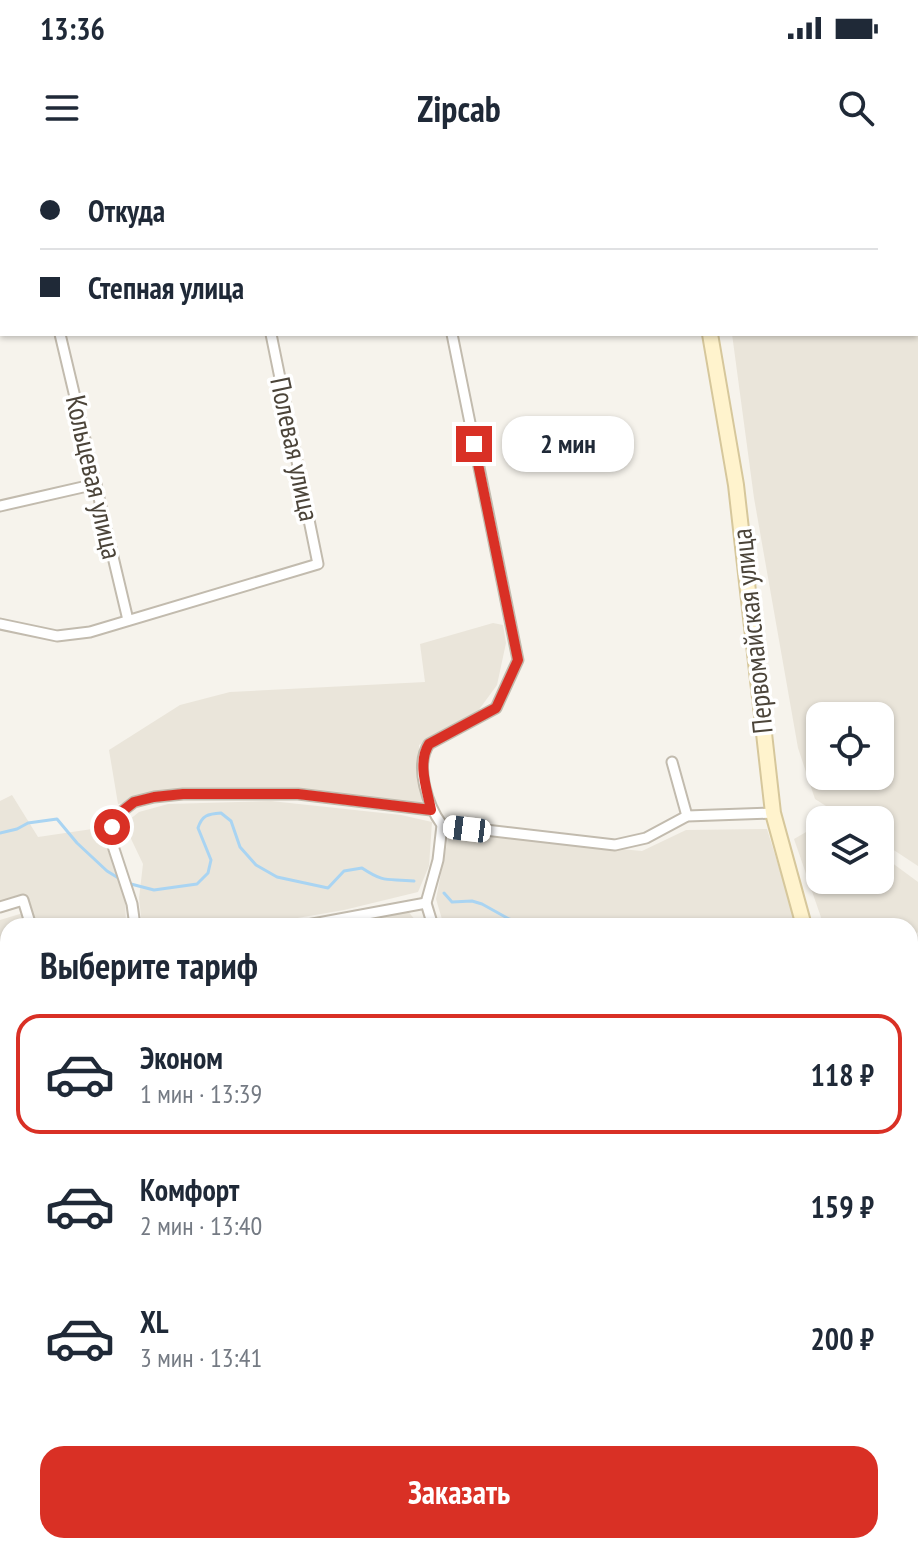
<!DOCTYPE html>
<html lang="ru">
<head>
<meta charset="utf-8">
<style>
  :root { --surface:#fff; --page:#f2f2f3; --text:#1f2937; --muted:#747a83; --line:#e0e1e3; --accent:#d93025 }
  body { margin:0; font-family:"PT Sans Narrow",sans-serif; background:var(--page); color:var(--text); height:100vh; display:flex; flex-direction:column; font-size:30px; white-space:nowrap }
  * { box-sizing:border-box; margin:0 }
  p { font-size:26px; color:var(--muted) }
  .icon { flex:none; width:44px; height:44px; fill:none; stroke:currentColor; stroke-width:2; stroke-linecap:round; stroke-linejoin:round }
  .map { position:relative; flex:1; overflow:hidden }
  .drawer { position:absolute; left:0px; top:758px; width:918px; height:636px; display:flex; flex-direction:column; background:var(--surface); border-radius:24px 24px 0 0; box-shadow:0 2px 6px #0004 }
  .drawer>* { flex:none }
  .top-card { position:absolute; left:0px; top:0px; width:918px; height:176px; box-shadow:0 2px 6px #0004; display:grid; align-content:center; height:176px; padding:0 40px; background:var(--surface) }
  .buttons { position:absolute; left:806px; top:542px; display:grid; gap:16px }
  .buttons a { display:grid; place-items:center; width:88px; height:88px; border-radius:16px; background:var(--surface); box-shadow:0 2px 6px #0004; font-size:40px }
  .end { position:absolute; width:36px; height:36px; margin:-18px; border:10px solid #d93025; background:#fff; box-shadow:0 0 0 4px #fff }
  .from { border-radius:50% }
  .bubble { position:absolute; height:56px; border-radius:24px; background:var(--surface); box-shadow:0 2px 6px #0004; font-size:26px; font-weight:600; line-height:56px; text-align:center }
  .car { position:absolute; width:24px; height:48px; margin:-24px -12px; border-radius:10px; box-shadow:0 0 6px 2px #0007; background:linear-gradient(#fff 24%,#345 0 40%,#fff 0 76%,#345 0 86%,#fff 0) }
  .top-card b { display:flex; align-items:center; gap:28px; height:76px; font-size:30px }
  .top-card b+b { border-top:2px solid var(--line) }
  .top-card i { width:20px; height:20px; background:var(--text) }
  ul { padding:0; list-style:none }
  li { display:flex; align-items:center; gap:24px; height:120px; margin:0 16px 12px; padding:0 24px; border:4px solid transparent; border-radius:24px }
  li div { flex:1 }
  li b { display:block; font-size:30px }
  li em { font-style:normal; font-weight:600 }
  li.active { border-color:var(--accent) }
  li>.icon { width:72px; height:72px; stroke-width:1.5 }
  h2 { padding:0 40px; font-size:36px; line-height:96px }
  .button { display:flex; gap:16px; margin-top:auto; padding:16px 40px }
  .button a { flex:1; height:92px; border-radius:24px; background:var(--accent); color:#fff; font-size:32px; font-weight:600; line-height:92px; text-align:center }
  .status { display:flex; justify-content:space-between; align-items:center; height:56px; padding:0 40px; background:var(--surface); direction:ltr }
  .status svg { height:22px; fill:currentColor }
  header { display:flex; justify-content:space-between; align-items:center; height:104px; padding:0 40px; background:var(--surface); font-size:36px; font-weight:600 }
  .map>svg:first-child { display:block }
</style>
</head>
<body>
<div class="status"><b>13:36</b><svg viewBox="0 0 49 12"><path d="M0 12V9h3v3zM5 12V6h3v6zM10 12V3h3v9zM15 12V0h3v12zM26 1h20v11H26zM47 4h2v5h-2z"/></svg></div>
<header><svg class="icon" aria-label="menu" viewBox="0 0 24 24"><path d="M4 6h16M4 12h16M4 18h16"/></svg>Zipcab<svg class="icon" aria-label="search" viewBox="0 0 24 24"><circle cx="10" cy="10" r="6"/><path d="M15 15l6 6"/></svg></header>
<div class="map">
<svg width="918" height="1394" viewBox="0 0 918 1394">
  <rect width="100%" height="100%" fill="#f6f3ec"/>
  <g fill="#eae5da" fill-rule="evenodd">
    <path d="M819,0H918V706L880,681V660H848L815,639L798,588L754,338L732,174H916V2H813ZM820,556H880V616H820Z"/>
    <polygon points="493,463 503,465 506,483 497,525 478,551 419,585 422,643 300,632 196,629 118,644 109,590 180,545 230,532 425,522 420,484"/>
    <polygon points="12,635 38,677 99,668 125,734 126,766 37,766 25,735 0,742 0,641"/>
    <polygon points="271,641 401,655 432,662 429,706 418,732 344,750 251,766 142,766 139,738 143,704 124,664 139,652 168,644"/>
    <polygon points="820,664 820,720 880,720 880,694 918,722 918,772 910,779 910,766 824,766 794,679"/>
    <polygon points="767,669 797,766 444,766 436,739 449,673 642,691 686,670"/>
    <polygon points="407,750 420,766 336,766"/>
    <polygon points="23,753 27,766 8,766 8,820 0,822 0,760"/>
    <polygon points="8,833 8,1075 0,1078 0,836"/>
    <polygon points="918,878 918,1019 910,1000 910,882"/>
    <polygon points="8,1107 8,1386 172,1386 168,1394 0,1394 0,1109"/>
    <polygon points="910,1157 918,1178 918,1394 579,1394 577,1386 910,1386"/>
    <polygon points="226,1386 548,1386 550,1394 222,1394"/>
  </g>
  <polygon fill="#efe8d6" points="8,1189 8,1319 3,1317 0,1305 0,1191"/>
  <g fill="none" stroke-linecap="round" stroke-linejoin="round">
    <g stroke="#a9d4f2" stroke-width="3">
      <polyline points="0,673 17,669 28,663 57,659 77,683 107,711 120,719"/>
      <path d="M127,723L154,730L197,724L208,713L211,700L198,668C202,655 208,654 221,653L231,661L240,687L256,705L277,717L328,728L344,711L362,708C386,724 387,718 414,721"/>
      <polyline points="444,733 452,742 472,741 482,744 509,759 528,766"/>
      <polyline points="910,799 918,793"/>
    </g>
    <defs>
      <g id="street">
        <polyline points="20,0 20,2"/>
        <polyline points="234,0 235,2"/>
        <polyline points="417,0 417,2"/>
        <polyline points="564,2 572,0"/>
        <polyline points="723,2 729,0"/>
        <polyline points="0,144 2,144"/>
        <polyline points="60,174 128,460"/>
        <polyline points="0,346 96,324"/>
        <polyline points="0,464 57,476 90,472 318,404 271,174"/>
        <polyline points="672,602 687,656"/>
        <polyline points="442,665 615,685 646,678 687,656 773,653"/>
        <polyline points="0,747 23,740 31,766"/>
        <polyline points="135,766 132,744 112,683 112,667 120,653 134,642 154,637 183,634 298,634 431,650"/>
        <polyline points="302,766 426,743"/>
        <path d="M433,766L426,743L438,700L442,665C428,646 414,606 429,584L496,548L518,500L452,174"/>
        <polyline points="0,828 8,826"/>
        <polyline points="910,866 918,863"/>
        <polyline points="559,1386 562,1394"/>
        <polyline points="697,1386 700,1394"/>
        <polyline points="177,1394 181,1386"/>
        <polyline points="206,1394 210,1386"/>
      </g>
      <g id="secondary">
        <polyline points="682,0 682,2"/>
        <polyline points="710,174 736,325 773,653 804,766"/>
        <polyline points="910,1079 918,1102"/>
        <polyline points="0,1094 8,1092"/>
      </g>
    </defs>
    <use href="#street" stroke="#c2bbae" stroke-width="13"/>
    <use href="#secondary" stroke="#d6c79b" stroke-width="18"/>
    <use href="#street" stroke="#fff" stroke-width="9"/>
    <use href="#secondary" stroke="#fff3cd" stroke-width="14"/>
  </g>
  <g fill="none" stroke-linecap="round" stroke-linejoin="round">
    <path stroke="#d93025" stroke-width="10" d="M112,667L120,653L134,642L154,637L183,634H298L431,650C427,629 417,603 429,584L496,548L518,500L474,284"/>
  </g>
  <g text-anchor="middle" stroke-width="7" stroke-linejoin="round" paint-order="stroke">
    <g font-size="28" fill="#4b4439" stroke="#fff">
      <text transform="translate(295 289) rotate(78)" y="10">Полевая улица</text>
      <text transform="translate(94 317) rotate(77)" y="10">Кольцевая улица</text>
      <text transform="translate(752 471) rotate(-96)" y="10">Первомайская улица</text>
    </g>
  </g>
</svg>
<div class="buttons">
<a><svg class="icon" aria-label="locate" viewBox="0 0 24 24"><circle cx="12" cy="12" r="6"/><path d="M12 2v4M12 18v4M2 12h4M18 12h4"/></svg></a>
<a><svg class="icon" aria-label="layers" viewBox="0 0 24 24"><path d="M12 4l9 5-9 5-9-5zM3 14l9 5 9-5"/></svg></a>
</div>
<i class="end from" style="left:112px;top:667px"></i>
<i class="end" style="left:474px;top:284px"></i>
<div class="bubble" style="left:502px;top:256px;width:132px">2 мин</div>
<i class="car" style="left:467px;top:669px;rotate:277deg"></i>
<div class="top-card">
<b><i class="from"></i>Откуда</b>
<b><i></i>Степная улица</b>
</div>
<section class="drawer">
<h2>Выберите тариф</h2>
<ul>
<li class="active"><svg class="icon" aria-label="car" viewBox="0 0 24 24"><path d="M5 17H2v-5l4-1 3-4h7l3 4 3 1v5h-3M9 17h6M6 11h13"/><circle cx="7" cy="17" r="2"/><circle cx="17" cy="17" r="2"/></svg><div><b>Эконом</b><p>1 мин · 13:39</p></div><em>118 ₽</em></li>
<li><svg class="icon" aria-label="car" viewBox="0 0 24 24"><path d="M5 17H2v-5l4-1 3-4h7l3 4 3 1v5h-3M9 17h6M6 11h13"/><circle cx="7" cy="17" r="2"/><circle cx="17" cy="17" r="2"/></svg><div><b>Комфорт</b><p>2 мин · 13:40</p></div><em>159 ₽</em></li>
<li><svg class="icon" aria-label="car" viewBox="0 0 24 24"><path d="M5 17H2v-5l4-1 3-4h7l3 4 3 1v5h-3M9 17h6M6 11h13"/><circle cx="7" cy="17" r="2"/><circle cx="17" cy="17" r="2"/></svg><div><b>XL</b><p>3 мин · 13:41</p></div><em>200 ₽</em></li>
</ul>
<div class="button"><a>Заказать</a></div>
</section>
</div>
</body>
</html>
